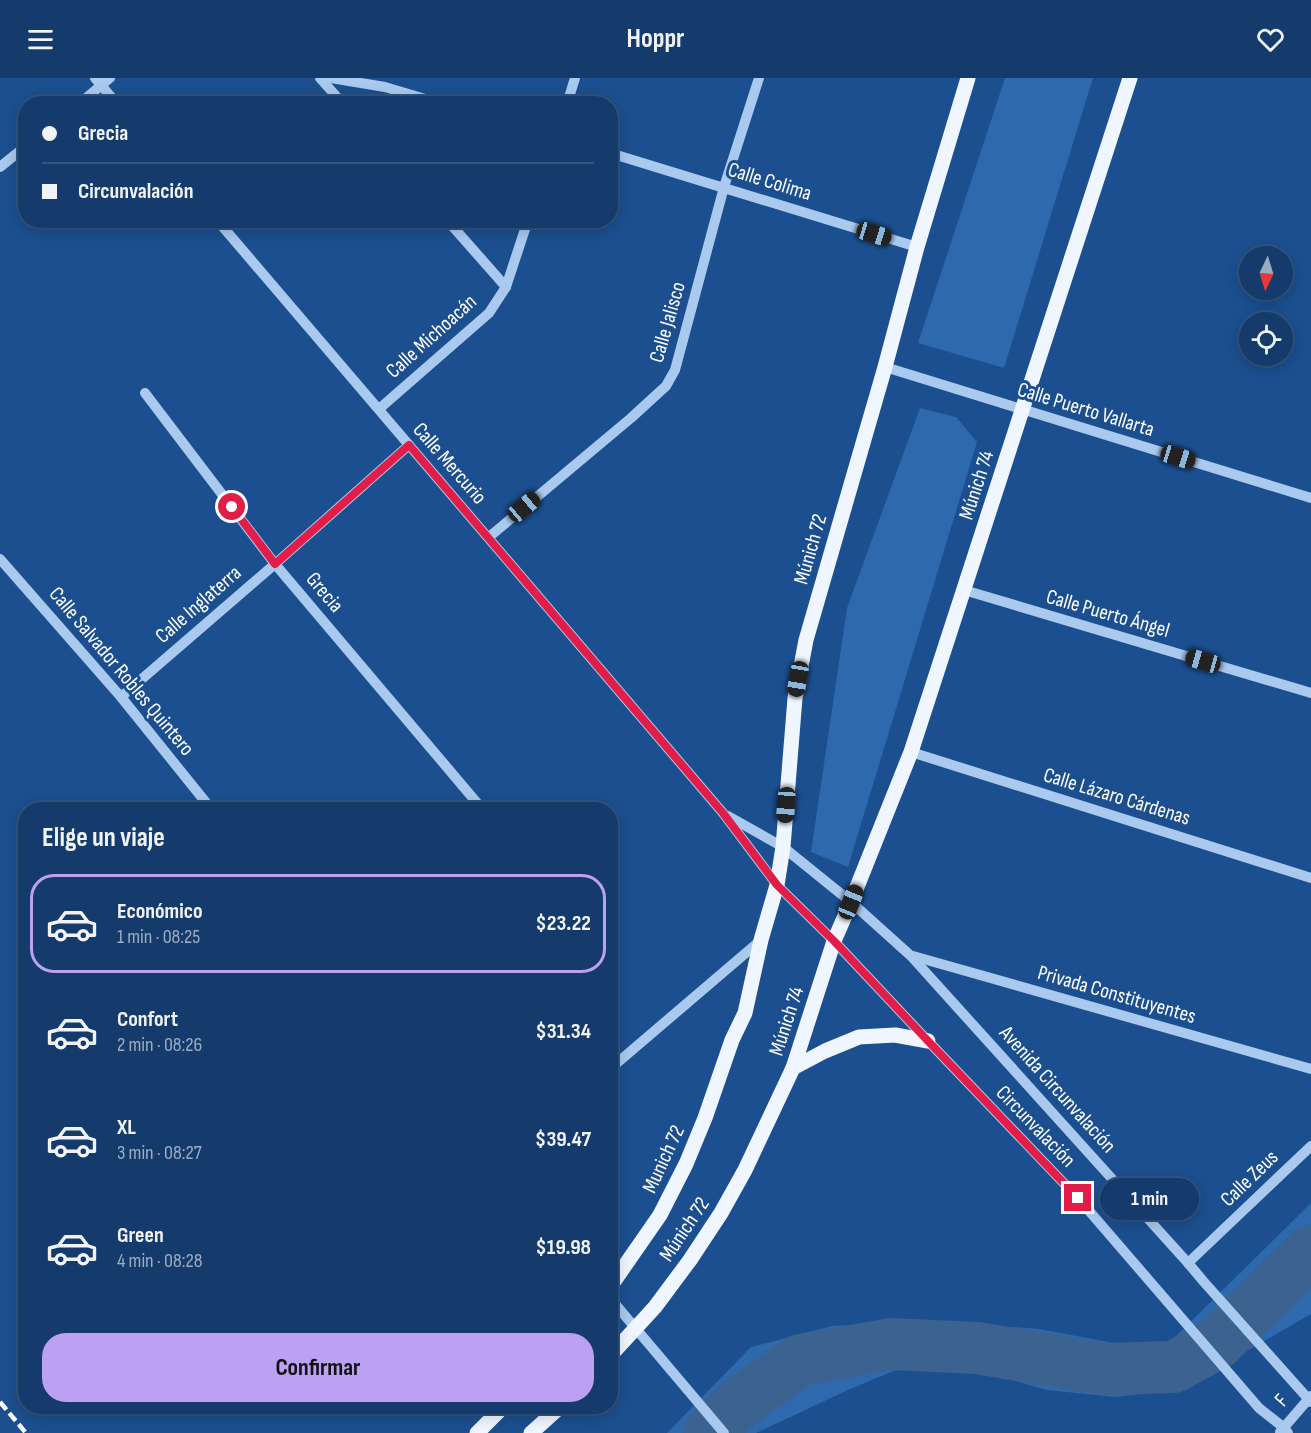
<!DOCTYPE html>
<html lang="es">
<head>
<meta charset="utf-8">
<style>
  :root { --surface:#143b6b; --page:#214673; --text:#f1f3f6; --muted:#9dadc1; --line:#33557e; --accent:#bca0f2 }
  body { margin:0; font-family:"Sofia Sans Condensed",sans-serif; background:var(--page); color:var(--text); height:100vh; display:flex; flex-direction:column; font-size:22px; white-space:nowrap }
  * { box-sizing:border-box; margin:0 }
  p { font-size:20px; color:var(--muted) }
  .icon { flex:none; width:33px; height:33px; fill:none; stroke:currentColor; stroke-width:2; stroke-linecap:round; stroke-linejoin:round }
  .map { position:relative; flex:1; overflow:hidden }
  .side { position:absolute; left:18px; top:724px; width:600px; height:612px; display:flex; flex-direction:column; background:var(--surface); border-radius:24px; box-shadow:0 3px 15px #0003,0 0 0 2px var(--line) }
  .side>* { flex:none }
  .top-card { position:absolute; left:18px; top:18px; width:600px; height:132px; border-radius:24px; box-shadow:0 3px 15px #0003,0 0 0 2px var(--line); display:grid; align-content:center; height:132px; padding:0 24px; background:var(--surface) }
  .needle { width:39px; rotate:184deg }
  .tools { position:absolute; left:1239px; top:168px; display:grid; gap:12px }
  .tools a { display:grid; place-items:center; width:54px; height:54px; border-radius:50%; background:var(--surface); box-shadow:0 3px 15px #0003,0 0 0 2px var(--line); font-size:30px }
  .end { position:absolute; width:27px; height:27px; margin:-14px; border:8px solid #e11d48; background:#fff; box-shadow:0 0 0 3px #fff }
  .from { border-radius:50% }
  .bubble { position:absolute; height:42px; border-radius:21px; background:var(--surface); box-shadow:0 3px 15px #0003,0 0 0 2px var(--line); font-size:20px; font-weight:700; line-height:42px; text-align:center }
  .car { position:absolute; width:18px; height:36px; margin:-18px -9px; border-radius:8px; box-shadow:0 0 4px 2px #0007; background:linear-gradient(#222 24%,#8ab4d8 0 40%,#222 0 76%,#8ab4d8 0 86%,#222 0) }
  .top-card b { display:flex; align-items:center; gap:21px; height:57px; font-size:22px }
  .top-card b+b { border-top:2px solid var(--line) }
  .top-card i { width:15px; height:15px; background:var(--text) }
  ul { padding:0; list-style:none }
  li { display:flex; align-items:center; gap:18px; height:99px; margin:0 12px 9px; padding:0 12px; border:3px solid transparent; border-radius:24px }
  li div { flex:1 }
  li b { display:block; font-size:22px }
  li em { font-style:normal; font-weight:700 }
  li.active { border-color:var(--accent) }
  li>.icon { width:54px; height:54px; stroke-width:1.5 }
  h2 { padding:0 24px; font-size:27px; line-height:72px }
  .cta { display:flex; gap:12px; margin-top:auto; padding:12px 24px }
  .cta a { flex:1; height:69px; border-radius:24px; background:var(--accent); color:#111; font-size:24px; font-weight:700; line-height:69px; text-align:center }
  header { display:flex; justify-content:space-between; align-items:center; height:78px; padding:0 24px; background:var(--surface); font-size:27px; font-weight:700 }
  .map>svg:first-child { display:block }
</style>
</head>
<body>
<header><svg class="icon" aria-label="menu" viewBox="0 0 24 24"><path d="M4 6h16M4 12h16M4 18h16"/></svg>Hoppr<svg class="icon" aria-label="heart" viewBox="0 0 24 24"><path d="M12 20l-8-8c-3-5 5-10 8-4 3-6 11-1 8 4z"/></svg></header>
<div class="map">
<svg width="1311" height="1355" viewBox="0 0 1311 1355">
  <rect width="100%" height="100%" fill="#1b4f8f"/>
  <g fill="#2e69ad">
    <polygon points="1005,0 1093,0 1004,290 918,265"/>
    <polygon points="920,330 956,339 977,364 848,789 811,774 847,530"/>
    <polygon points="1311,1125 1311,1236 1181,1311 1115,1319 1047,1312 969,1290 903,1289 848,1312 756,1355 667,1355 751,1269 832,1248 942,1244 1039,1251 1119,1266 1167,1267"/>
  </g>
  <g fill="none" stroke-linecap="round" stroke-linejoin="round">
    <polyline stroke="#3c6290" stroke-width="52" points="709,1355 738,1326 800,1282 891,1266 977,1270 1104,1291 1174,1289 1219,1264 1311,1173"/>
    <g stroke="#a9c9ee" stroke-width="10">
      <polyline points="95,0 117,26"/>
      <polyline points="320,0 343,26"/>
      <polyline points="331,0 385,9 442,26"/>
      <polyline points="79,26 110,0"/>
      <polyline points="567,26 575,0"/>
      <polyline points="610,75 917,169"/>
      <polyline points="0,89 26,68"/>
      <polyline points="217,142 723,735 777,807 834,863 928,963 1078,1120 1259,1330 1283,1349 1288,1355"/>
      <polyline points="447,142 506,209"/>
      <polyline points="885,289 1311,420"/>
      <polyline points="145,315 275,486 483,732"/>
      <polyline points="379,331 489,235 506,209 528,142"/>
      <polyline points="489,459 631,340 666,308 675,292 724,109 759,0"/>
      <polyline points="0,481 121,619 212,732"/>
      <polyline points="964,512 1311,615"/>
      <polyline points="121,619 275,486 409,367"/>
      <polyline points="911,674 1311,800"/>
      <polyline points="728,738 783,769 851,824 911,878 1188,1185 1204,1204 1311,1324"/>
      <polyline points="913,878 1311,991"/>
      <polyline points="610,991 761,862"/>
      <polyline points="1188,1185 1311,1068"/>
      <polyline points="610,1220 724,1355"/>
      <polyline points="1280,1354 1311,1318"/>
    </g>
    <g stroke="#f0f6ff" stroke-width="15">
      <polyline points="793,990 825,973 859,959 895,957 928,963"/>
      <polyline points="610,1209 660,1137 686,1086 705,1040 732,962 745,935 761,862 777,807 783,769 795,620 806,562 885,289 917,169 968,0"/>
      <polyline points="610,1278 655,1229 690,1182 721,1135 745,1092 793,990 834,863 851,824 911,674 1130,0"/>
      <polyline points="477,1355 503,1329"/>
      <polyline points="531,1355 560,1329"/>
    </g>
    <polyline stroke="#fff" stroke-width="4.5" stroke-dasharray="10 4.5" stroke-linecap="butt" points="0,1324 26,1355"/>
  </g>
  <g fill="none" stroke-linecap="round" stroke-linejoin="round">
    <polyline stroke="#e11d48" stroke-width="8" points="232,429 275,486 409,367 723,735 777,807 834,863 928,963 1078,1120"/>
  </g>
  <g text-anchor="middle" stroke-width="6" stroke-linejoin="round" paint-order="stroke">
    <g font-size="21" fill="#fff" stroke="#1b4f8f">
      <text transform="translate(770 103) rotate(17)" y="7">Calle Colima</text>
      <text transform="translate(667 244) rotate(-74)" y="7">Calle Jalisco</text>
      <text transform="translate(431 258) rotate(-42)" y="7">Calle Michoacán</text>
      <text transform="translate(1086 331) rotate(17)" y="7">Calle Puerto Vallarta</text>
      <text transform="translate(450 385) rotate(49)" y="7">Calle Mercurio</text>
      <text transform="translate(976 407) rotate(-72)" y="7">Múnich 74</text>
      <text transform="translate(810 471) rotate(-74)" y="7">Múnich 72</text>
      <text transform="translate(325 514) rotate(50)" y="7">Grecia</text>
      <text transform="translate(198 526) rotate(-41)" y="7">Calle Inglaterra</text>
      <text transform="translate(1108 535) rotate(16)" y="7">Calle Puerto Ángel</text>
      <text transform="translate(122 593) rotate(50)" y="7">Calle Salvador Robles Quintero</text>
      <text transform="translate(1117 718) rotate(17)" y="7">Calle Lázaro Cárdenas</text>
      <text transform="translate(1117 916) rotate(16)" y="7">Privada Constituyentes</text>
      <text transform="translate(786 943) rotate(-72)" y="7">Múnich 74</text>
      <text transform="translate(1058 1011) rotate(48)" y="7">Avenida Circunvalación</text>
      <text transform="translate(1036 1048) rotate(46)" y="7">Circunvalación</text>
      <text transform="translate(663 1081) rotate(-65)" y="7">Munich 72</text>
      <text transform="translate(1249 1100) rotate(-44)" y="7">Calle Zeus</text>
      <text transform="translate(684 1151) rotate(-56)" y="7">Múnich 72</text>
      <text transform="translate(1281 1322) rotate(-48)" y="7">F</text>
    </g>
  </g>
</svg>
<div class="tools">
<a><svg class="needle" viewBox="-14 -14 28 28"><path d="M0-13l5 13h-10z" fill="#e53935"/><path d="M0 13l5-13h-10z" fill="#9dadc1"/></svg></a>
<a><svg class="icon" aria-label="locate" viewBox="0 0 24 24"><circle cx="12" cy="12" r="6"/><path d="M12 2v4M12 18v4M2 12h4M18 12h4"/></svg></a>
</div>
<i class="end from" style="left:232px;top:429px"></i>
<i class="end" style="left:1078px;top:1120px"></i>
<div class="bubble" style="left:1100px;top:1100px;width:99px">1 min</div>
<i class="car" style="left:874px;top:156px;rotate:107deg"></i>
<i class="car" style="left:1178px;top:379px;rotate:107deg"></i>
<i class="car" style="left:524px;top:429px;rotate:50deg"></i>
<i class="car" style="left:1203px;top:583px;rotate:286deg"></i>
<i class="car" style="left:798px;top:601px;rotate:190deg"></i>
<i class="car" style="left:786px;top:727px;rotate:184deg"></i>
<i class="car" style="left:851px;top:824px;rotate:22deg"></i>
<div class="top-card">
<b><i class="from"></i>Grecia</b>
<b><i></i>Circunvalación</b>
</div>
<section class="side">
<h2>Elige un viaje</h2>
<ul>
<li class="active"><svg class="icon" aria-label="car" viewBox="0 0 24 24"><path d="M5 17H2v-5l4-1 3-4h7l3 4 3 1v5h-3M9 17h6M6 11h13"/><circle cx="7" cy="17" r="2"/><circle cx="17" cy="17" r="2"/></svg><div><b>Económico</b><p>1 min · 08:25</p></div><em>$23.22</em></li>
<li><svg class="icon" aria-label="car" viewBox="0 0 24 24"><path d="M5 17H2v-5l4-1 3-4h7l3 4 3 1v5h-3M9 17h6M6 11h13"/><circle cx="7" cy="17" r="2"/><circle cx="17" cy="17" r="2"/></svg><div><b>Confort</b><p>2 min · 08:26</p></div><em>$31.34</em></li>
<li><svg class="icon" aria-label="car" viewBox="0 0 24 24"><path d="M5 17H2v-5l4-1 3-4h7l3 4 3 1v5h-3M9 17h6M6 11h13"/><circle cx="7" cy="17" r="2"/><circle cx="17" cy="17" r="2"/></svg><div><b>XL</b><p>3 min · 08:27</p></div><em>$39.47</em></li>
<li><svg class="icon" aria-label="car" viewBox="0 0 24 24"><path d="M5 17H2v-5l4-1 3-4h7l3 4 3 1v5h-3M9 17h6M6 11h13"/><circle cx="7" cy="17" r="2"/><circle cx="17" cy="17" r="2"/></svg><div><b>Green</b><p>4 min · 08:28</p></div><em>$19.98</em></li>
</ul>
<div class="cta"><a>Confirmar</a></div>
</section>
</div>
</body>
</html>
